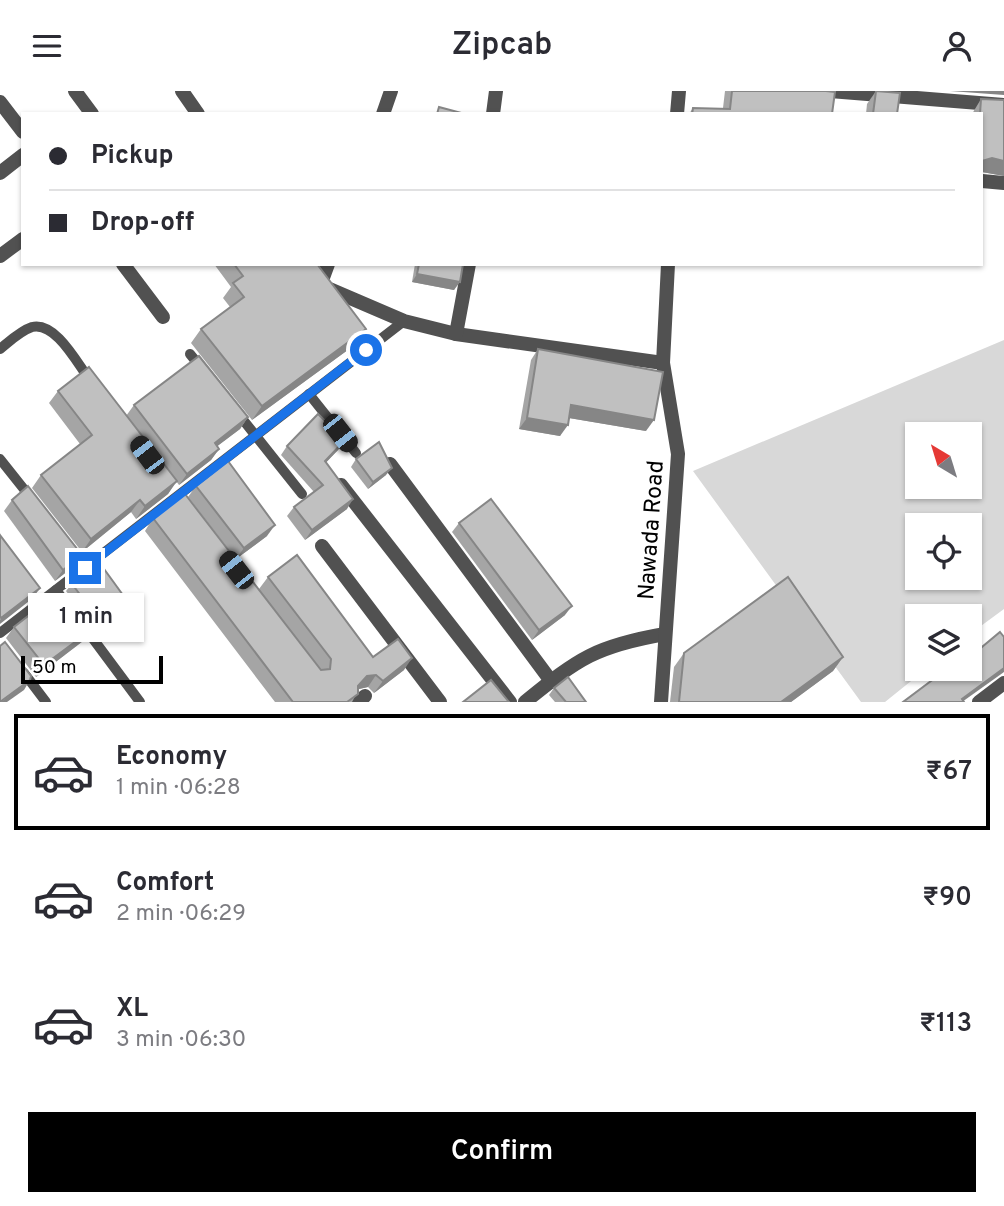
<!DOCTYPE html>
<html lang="en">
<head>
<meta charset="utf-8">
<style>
  :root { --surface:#fff; --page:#f7f7f7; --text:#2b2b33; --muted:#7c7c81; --line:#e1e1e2; --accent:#000 }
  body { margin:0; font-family:Overpass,sans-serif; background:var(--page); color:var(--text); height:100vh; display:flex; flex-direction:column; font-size:26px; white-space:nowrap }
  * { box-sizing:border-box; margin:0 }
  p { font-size:23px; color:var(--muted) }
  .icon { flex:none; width:38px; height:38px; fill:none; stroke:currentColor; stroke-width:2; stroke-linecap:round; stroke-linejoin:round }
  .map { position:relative; height:611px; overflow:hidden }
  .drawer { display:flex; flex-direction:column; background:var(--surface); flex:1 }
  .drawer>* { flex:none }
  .banner { position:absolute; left:21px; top:21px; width:962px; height:154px; border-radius:0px; box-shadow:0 2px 5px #0004; display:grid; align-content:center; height:154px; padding:0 28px; background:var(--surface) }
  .needle { width:46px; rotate:322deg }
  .tools { position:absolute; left:905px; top:331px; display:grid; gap:14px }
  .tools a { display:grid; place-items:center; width:77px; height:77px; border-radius:0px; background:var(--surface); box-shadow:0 2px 5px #0004; font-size:35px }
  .scale { position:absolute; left:21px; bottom:18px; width:142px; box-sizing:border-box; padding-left:7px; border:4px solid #000; border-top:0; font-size:19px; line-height:24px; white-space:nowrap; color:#000; -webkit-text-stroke:5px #fff; paint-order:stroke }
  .end { position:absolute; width:32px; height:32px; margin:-16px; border:9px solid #1a73e8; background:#fff; box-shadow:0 0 0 4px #fff }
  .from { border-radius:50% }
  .bubble { position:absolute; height:49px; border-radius:0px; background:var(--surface); box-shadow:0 2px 5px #0004; font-size:23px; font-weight:600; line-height:49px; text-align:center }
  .car { position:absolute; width:21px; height:42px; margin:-21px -10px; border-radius:9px; box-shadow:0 0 5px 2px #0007; background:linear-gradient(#222 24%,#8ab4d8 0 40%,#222 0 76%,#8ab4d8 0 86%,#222 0) }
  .banner b { display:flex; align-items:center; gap:24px; height:66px; font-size:26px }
  .banner b+b { border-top:2px solid var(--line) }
  .banner i { width:18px; height:18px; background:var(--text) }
  ul { padding:12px 0 0; list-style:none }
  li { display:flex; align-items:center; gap:21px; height:116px; margin:0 14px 10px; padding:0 14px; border:4px solid transparent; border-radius:0px }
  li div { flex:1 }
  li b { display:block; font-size:26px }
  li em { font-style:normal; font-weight:600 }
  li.current { border-color:var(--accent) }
  li>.icon { width:63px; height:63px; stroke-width:1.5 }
  .action { display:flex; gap:14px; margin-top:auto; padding:14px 28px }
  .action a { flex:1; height:80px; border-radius:0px; background:var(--accent); color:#fff; font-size:28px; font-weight:600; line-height:80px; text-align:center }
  header { display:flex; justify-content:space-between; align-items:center; height:91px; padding:0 28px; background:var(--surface); font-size:32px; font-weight:600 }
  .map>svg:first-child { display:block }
</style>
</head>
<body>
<header><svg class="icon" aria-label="menu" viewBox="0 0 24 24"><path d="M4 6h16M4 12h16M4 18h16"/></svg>Zipcab<svg class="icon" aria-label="person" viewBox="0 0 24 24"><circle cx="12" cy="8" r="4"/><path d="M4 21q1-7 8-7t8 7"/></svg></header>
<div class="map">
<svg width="1004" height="611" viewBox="0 0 1004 611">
  <rect width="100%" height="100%" fill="#fff"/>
  <path fill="#d8d8d8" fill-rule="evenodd" d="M1004,249V518L970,543V525H917V578H926L885,611H861L693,380ZM917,343H970V396H917ZM917,434H970V486H917Z"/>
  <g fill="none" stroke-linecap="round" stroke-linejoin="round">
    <g stroke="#515151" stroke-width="10">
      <path d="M0,258C10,250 20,240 32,236C56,230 78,274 90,289"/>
      <polyline points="190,263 203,279"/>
      <polyline points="309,303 356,362"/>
      <polyline points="236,320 302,403"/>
      <polyline points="0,368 31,407"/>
      <polyline points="56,499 73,521"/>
      <polyline points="82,533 140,611"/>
      <polyline points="0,542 404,230"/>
      <polyline points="24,582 46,611"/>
    </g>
    <g stroke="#515151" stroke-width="14">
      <polyline points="75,0 92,23"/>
      <polyline points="182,0 198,23"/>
      <polyline points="830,0 1004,14"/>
      <polyline points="0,11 23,41"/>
      <polyline points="383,23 391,0"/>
      <polyline points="493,23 496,0"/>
      <polyline points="677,23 679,0"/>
      <polyline points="0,82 23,64"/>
      <polyline points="982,90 1004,92"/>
      <polyline points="0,165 23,148"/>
      <polyline points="123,173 163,226"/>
      <polyline points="308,173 327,197 404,230 456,243 663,272"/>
      <polyline points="321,192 328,173"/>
      <polyline points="456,243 469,173"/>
      <polyline points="390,373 551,590"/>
      <polyline points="341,394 510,611"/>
      <polyline points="322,455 440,611"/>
      <polyline points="358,611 365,605"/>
      <path d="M525,611C579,567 596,555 665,543"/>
      <polyline points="661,611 678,363 663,272 668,173"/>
      <polyline points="979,611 1004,592"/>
    </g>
  </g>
  <g fill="#a5a5a5">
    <polygon points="725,0 826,0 832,23 689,23 693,17 723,17"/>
    <polygon points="876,0 897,23 866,23 867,13"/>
    <polygon points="981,8 1004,9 1004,85 982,81 982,23 972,23"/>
    <polygon points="214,173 317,173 366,238 356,253 252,329 191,252 201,238 230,216 223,207 231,196"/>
    <polygon points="415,173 463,173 454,199 412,191"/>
    <polygon points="538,258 646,340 569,327 560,345 519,338 531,269"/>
    <polygon points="58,300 126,325 134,314 248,326 240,338 217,355 219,358 211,369 179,394 176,390 168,403 136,428 131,421 82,461 32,397 41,384 80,353 49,312"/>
    <polygon points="345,349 338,359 326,371 347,418 305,449 287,425 294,416 314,401 281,364 287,355"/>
    <polygon points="356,368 386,384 368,398 351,376"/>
    <polygon points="196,395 267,445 236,468 188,406"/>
    <polygon points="12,409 82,464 74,475 55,490 4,420"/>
    <polygon points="153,427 259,498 268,486 373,566 404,579 374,602 368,596 359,598 352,611 275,611 145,440"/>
    <polygon points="459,432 565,524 532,549 452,441"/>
    <polygon points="72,493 123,519 95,539 66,500"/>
    <polygon points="14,536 83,550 36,586 6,547"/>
    <polygon points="684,562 843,566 833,580 791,611 670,611 674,576"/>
    <polygon points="554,597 586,611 555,611 549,604"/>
  </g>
  <g fill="#868686">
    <polygon points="950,0 1004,0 1004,4"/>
    <polygon points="992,67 1004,70 1004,85 982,81 982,70"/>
    <polygon points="417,183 460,191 454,199 412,191"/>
    <polygon points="366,238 356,253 252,329 262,315"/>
    <polygon points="571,314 654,329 646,340 563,326"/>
    <polygon points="248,326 240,338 207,363 215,352"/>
    <polygon points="527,327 568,334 560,345 519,338"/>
    <polygon points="345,349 338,359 318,380 325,370"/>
    <polygon points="219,358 211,369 179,394 187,383"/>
    <polygon points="392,377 386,384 368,398 373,391"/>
    <polygon points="177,390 168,403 136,428 145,415"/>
    <polygon points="353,408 347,418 305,449 312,439"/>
    <polygon points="140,409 131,421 82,461 91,448"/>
    <polygon points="275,434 267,445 236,468 244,457"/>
    <polygon points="82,464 74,475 55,490 63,479"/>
    <polygon points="40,497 33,507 0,533 0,529 1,527"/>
    <polygon points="128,511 123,519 95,539 101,531"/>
    <polygon points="572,515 565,524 532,549 539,539"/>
    <polygon points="91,539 83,550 36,586 44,574"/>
    <polygon points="843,566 833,580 791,611 781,611"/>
    <polygon points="412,567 404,579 374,602 383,590"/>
    <polygon points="1004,577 1004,581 962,611 962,608"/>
    <polygon points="376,584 368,596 359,598 349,607 358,595 367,585"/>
    <polygon points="30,589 24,599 7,611 1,611"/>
  </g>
  <g fill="#c0c0c0" stroke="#868686" stroke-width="2">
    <polygon points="732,0 826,0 835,1 832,23 692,23 693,17 730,18"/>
    <polygon points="876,0 900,2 897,23 873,23"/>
    <polygon points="981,8 1004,9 1004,70 992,67 982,70 982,23 980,23"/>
    <polygon points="439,16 465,23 437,23"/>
    <polygon points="234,173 317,173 366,238 262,315 201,238 244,206 233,192 243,185"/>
    <polygon points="419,173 463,173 460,191 417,183"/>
    <polygon points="538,258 663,281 654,329 571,314 568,334 527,327"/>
    <polygon points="199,265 248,326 215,352 219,358 187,383 134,314"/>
    <polygon points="89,276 177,390 145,415 140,409 91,448 41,384 92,344 58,300"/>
    <polygon points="318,323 345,349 325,370 353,408 312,439 294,416 323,394 287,355"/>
    <polygon points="379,351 392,377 373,391 356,368"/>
    <polygon points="228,370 275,434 244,457 196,395"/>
    <polygon points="28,395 82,464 63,479 12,409"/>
    <polygon points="185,403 321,579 330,578 331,568 268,486 297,464 373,566 398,548 412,567 383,590 376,584 367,585 358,595 358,603 347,611 293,611 153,427"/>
    <polygon points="491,408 572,515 539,539 459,432"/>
    <polygon points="0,444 40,497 1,527 0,525"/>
    <polygon points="99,471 128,511 101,531 72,493"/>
    <polygon points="788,486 843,566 781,611 679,611 684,562"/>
    <polygon points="69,507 91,539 44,574 14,536 50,508 56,517"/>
    <polygon points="1000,541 1004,546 1004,577 962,608 964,611 903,611 947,578 951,578 953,579 955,578 970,578 970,566"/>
    <polygon points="5,551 31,585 30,589 0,611 0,555"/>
    <polygon points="568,586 586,611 566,611 554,597"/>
    <polygon points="491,589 509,611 463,611"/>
  </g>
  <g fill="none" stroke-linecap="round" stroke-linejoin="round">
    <polyline stroke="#1a73e8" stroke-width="9" points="85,477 366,259"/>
  </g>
  <g text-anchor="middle" stroke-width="6" stroke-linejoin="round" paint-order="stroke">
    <g font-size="23" fill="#000" stroke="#fff">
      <text transform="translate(650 439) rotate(-86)" y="8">Nawada Road</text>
    </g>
  </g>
</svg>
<div class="tools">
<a><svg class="needle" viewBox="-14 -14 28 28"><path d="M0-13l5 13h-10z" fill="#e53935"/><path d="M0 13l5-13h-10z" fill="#7c7c81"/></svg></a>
<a><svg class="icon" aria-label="locate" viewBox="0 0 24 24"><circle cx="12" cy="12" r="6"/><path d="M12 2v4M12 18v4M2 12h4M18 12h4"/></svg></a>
<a><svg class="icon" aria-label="layers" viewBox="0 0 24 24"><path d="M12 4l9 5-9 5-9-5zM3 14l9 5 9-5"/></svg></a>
</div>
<div class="scale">50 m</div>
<i class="end from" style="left:366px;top:259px"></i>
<i class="end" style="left:85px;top:477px"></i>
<div class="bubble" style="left:28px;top:502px;width:116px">1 min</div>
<i class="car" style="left:340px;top:342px;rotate:142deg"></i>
<i class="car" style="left:147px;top:364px;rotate:323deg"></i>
<i class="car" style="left:236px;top:479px;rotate:322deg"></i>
<div class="banner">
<b><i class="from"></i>Pickup</b>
<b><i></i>Drop-off</b>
</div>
</div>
<section class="drawer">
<ul>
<li class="current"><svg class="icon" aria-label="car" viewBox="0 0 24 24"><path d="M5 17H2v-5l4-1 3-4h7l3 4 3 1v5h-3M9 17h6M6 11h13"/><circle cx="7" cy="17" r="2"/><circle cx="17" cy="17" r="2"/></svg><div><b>Economy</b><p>1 min · 06:28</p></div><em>₹67</em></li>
<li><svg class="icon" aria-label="car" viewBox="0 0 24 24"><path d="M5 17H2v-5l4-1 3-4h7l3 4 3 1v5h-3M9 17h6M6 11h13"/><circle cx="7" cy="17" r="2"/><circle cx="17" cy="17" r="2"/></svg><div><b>Comfort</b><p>2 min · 06:29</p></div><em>₹90</em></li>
<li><svg class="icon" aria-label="car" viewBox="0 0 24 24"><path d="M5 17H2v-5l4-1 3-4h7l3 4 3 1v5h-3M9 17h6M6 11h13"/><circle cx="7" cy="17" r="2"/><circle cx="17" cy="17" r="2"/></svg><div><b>XL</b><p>3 min · 06:30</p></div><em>₹113</em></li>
</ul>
<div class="action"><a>Confirm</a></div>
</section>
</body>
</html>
